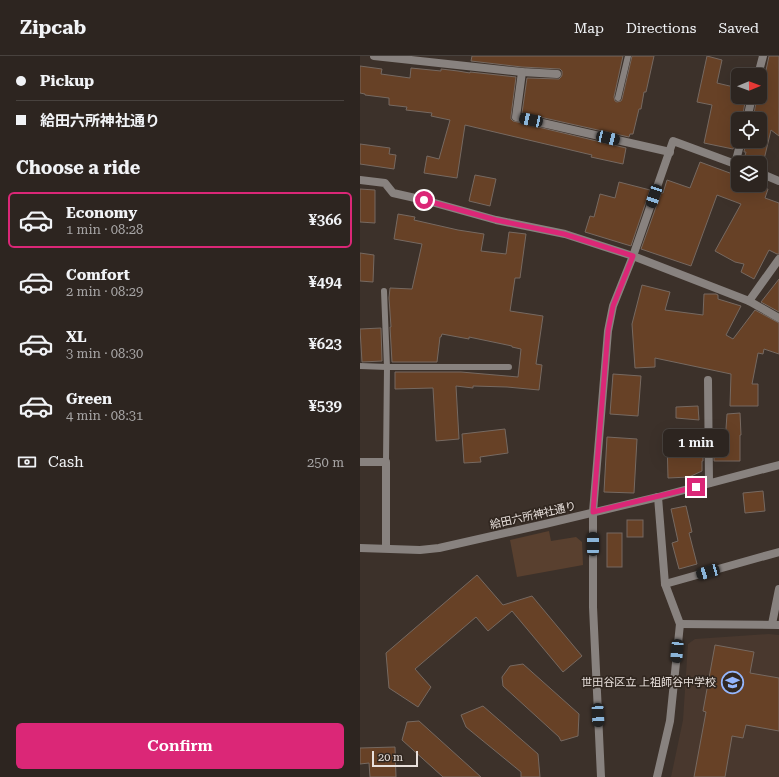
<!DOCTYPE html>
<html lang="en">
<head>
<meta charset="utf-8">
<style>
  :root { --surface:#2d2520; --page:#352d29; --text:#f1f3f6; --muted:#a7a5a5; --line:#48423e; --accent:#db2777 }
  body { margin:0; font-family:"Roboto Serif","Noto Sans JP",serif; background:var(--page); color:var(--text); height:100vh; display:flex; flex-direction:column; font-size:15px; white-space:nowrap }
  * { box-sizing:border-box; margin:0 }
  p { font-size:13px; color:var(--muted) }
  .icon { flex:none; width:22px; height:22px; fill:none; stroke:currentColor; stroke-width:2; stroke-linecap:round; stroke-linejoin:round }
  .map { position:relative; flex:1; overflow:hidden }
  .details { display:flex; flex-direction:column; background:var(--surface); width:360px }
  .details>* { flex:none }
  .guide { display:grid; align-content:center; height:88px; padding:0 16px; background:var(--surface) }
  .needle { width:26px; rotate:89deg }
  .buttons { position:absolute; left:371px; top:12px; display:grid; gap:8px }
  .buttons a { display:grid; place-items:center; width:36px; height:36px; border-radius:6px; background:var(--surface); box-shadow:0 4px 16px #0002,0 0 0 1px var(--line); font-size:20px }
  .scale { position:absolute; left:12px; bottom:10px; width:46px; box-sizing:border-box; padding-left:4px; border:2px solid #e8e0dc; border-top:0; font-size:11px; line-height:14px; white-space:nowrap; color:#e8e0dc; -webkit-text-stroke:3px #312720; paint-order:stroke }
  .end { position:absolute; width:18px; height:18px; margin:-9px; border:5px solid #db2777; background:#fff; box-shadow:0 0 0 2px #fff }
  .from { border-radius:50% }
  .bubble { position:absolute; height:28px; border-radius:6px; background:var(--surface); box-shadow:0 4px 16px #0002,0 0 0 1px var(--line); font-size:13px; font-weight:600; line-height:28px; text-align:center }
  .car { position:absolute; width:12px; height:24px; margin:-12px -6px; border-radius:5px; box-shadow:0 0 3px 1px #0007; background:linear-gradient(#222 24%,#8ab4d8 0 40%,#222 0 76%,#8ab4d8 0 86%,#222 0) }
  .guide b { display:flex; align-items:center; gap:14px; height:38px; font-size:15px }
  .guide b+b { border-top:1px solid var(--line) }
  .guide i { width:10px; height:10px; background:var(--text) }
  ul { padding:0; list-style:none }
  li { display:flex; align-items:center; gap:12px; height:56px; margin:0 8px 6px; padding:0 8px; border:2px solid transparent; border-radius:6px }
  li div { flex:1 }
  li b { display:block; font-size:15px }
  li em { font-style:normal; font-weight:600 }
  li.active { border-color:var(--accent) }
  li>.icon { width:36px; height:36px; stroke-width:1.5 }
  h2 { padding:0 16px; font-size:18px; line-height:48px }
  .pay { display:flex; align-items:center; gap:10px; height:44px; padding:0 16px; font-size:15px }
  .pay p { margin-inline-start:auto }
  .button { display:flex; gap:8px; margin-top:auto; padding:8px 16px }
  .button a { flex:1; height:46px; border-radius:6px; background:var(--accent); color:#fff; font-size:16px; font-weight:600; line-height:46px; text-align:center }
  header { display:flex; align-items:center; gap:24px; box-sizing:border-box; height:56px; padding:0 20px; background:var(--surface); border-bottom:1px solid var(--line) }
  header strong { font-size:19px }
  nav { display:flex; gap:22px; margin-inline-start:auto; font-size:14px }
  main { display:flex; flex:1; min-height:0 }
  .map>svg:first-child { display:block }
</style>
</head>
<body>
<header>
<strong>Zipcab</strong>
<nav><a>Map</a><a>Directions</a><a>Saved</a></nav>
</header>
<main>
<section class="details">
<div class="guide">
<b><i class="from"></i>Pickup</b>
<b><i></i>給田六所神社通り</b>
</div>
<h2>Choose a ride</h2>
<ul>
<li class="active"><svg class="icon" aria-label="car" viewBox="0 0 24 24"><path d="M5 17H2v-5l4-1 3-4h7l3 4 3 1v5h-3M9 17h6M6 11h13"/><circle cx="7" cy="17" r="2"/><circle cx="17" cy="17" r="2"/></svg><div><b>Economy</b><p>1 min · 08:28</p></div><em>¥366</em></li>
<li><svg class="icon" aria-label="car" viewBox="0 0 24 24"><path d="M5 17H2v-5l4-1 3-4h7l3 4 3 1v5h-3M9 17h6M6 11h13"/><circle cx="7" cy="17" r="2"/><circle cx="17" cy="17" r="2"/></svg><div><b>Comfort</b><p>2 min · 08:29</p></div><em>¥494</em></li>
<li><svg class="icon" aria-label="car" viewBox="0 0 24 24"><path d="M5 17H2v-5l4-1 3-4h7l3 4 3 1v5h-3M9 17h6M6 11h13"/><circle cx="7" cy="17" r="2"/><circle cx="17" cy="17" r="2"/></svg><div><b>XL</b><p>3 min · 08:30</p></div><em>¥623</em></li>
<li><svg class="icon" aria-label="car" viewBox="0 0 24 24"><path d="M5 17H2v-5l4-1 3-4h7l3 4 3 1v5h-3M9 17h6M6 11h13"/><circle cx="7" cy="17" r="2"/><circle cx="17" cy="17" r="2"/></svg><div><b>Green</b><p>4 min · 08:31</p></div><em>¥539</em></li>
</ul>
<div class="pay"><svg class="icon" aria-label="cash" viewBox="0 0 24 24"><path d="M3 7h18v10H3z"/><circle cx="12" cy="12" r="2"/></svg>Cash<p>250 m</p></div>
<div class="button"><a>Confirm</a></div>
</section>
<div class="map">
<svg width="419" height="721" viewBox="0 0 419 721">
  <rect width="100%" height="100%" fill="#3c312a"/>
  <polygon fill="#49382e" points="409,578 419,579 419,721 311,721 323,664 328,588 335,583"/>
  <polygon fill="#59402f" points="189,475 191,485 216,481 222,486 223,509 157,521 150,484"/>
  <g fill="#674126" stroke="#766961">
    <polygon points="112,0 263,0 254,41 255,45 257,46 261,45 262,43 272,0 294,0 286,36 284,36 281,53 279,53 273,78 270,78 269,81 162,57 167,22 199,23 201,21 202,19 202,15 200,13 162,11 111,5"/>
    <polygon points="347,0 362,4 357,27 378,32 378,41 386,41 382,63 378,63 378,81 376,84 373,93 344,87 352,49 337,46"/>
    <polygon points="409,0 419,0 419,80 411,74 402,112 400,112 400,107 383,107 386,96 384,96 386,85 400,85 400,63 393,63 397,41 400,41 400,35 405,19"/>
    <polygon points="0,10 22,13 21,18 50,22 51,12 81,15 81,13 98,15 110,17 110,16 156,21 151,60 151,63 153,65 266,92 263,108 231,101 232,99 105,69 97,122 64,117 67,100 79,103 90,64 71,60 72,57 46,54 47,51 29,49 29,42 5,39 5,38 0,37"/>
    <polygon points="0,88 30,92 29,98 36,99 34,113 0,108"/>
    <polygon points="340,106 378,120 378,129 398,129 408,133 405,142 419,147 419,198 417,198 409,194 394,223 381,216 384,208 375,206 355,195 381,148 357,139 331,210 281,193 301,137 303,137 307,124 330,132"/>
    <polygon points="115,119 136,123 130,150 109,145"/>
    <polygon points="259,126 290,134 271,190 225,176 230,160 234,161 240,138 255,142"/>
    <polygon points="0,133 15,134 15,167 0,166"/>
    <polygon points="38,158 55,161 54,164 98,174 124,178 121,195 146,198 149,176 166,178 160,222 155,222 150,255 183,260 176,308 182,309 179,334 147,331 113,330 113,332 96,330 99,383 76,385 73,332 35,333 35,316 101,316 158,321 161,293 152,291 152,290 109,281 109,283 82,278 81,281 80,281 77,306 32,306 30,271 31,271 29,242 30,232 52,233 62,188 34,183"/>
    <polygon points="0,197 14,199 13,226 0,225"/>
    <polygon points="419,223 419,256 401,246"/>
    <polygon points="282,229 310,236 305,254 343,259 344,238 356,238 358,239 358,243 381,250 366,279 373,283 395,254 419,267 419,298 404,293 403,298 398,297 392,328 398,328 398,350 370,350 371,318 295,302 295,311 275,312 272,268"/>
    <polygon points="21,272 22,305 2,306 0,273"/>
    <polygon points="253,318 281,320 278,360 250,358"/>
    <polygon points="338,350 339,364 316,362 316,351"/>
    <polygon points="380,357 381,379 380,379 380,405 354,405 354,386 365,387 367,358"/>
    <polygon points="145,373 148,397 120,401 121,406 104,407 102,378"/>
    <polygon points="247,381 277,383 274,437 244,436"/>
    <polygon points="307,384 343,386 343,405 342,405 342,415 329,421 308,422"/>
    <polygon points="403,435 405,455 385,457 383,437"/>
    <polygon points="326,450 332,476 329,477 337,508 319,513 312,487 318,485 311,453"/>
    <rect x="267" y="464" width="16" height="17"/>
    <rect x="247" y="477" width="15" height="34"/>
    <polygon points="117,519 143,549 172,540 222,600 203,616 152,555 128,575 116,561 55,613 71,631 58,651 29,632 26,597"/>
    <polygon points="355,589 394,596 390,617 419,622 419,675 386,669 383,682 372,680 365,721 334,721 346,656 343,655"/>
    <polygon points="163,608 219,658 218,680 201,685 199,681 143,630 142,621 150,610"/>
    <polygon points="123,650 178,698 180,721 161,721 161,716 106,671 101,659"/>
    <polygon points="59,665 121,721 83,721 42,684 47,666"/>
    <polygon points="35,691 36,721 10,721 9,707 0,708 0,692"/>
  </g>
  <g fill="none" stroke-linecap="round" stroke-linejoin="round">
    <g stroke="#88827f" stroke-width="6">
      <polyline points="258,42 268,0"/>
      <polyline points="24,235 27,311 26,406"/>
      <polyline points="0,310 27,311 149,311"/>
    </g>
    <g stroke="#88827f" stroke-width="8">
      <polyline points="14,0 162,16 197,18"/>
      <polyline points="162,16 156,61 310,96"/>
      <polyline points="398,19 403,0"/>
      <polyline points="387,63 392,41"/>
      <polyline points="375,108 381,85"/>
      <polyline points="400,117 419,125"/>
      <polyline points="0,124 25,127 33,137 64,144 136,164 205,178 273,200 389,245 419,262"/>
      <polyline points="389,245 419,203"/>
      <polyline points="348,324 349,427"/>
      <polyline points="0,406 26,406 26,492"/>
      <polyline points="0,492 60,494 79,492 185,468 298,441 419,409"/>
      <polyline points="305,528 419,496"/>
      <polyline points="320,568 419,569"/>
      <polyline points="412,568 419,533"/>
      <polyline points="241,721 233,551 233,456 248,275 253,250 273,200 313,85 378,109"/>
      <polyline points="297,721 310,665 320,568 305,528 298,441"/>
    </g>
  </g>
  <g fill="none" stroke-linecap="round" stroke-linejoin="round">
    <polyline stroke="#db2777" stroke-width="5" points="64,144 136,164 204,178 273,200 253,250 248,275 233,456 336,431"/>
  </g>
  <defs>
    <symbol id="school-ring" viewBox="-11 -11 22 22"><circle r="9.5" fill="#312720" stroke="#95b7fd" stroke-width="1.5"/><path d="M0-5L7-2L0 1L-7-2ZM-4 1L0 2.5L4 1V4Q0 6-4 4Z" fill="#95b7fd"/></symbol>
  </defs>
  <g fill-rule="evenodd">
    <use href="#school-ring" x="360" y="614" width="25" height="25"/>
  </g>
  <g text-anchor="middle" stroke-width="3.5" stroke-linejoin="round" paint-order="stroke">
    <g font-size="11" fill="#e8e0dc" stroke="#312720">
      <text transform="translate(173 459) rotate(-13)" y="4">給田六所神社通り</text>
    </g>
    <g font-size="11" fill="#e8e0dc" stroke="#312720" text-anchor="end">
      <text x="356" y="630">世田谷区立 上祖師谷中学校</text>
    </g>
  </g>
</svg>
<div class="buttons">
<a><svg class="needle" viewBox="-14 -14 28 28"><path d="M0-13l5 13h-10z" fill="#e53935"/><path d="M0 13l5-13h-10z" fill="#a7a5a5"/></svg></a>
<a><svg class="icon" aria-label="locate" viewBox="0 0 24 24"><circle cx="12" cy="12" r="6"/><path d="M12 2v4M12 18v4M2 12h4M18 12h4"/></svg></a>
<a><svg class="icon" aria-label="layers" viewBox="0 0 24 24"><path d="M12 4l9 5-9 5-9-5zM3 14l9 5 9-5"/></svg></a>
</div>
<div class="scale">20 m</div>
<i class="end from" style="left:64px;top:144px"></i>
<i class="end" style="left:336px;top:431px"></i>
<div class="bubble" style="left:303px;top:373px;width:66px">1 min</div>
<i class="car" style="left:171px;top:64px;rotate:282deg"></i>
<i class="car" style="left:248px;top:82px;rotate:103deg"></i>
<i class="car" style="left:294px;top:140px;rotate:199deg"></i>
<i class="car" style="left:233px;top:488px;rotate:0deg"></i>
<i class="car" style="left:348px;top:516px;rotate:254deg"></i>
<i class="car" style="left:317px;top:595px;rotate:185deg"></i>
<i class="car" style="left:238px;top:659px;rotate:177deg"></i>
</div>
</main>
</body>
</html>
